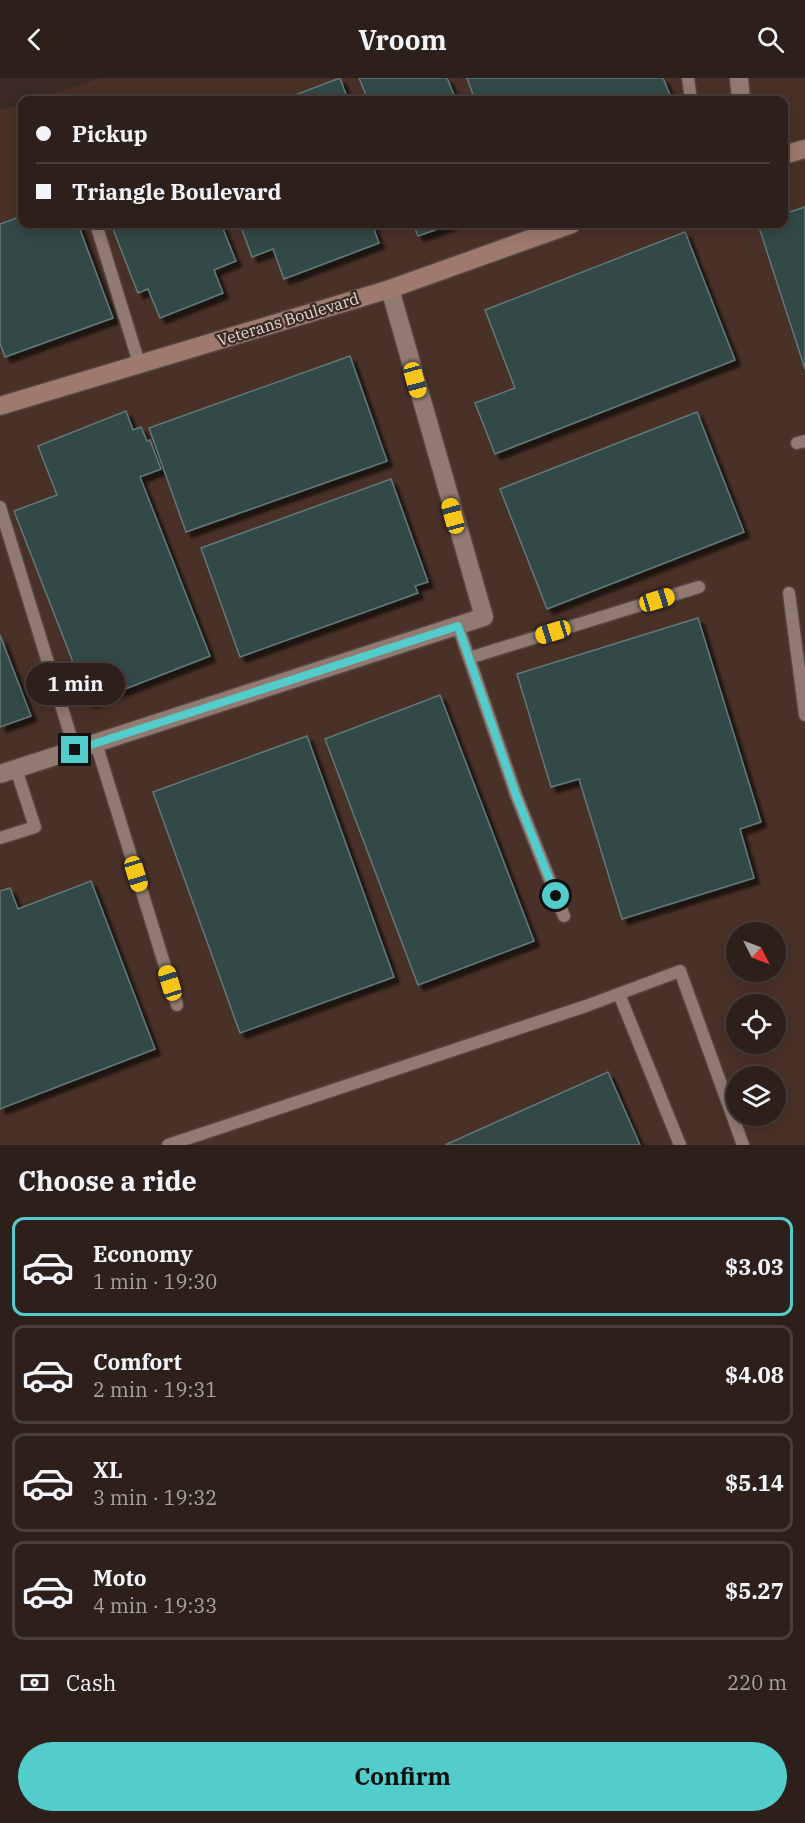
<!DOCTYPE html>
<html lang="en">
<head>
<meta charset="utf-8">
<style>
  :root { --surface:#2d201b; --page:#392d28; --text:#f1f3f6; --muted:#a7a3a3; --line:#483e3a; --accent:#53cdcb }
  body { margin:0; font-family:"IBM Plex Serif",serif; background:var(--page); color:var(--text); height:100vh; display:flex; flex-direction:column; font-size:22px; white-space:nowrap }
  * { box-sizing:border-box; margin:0 }
  p { font-size:20px; color:var(--muted) }
  .icon { flex:none; width:33px; height:33px; fill:none; stroke:currentColor; stroke-width:2; stroke-linecap:round; stroke-linejoin:round }
  .map { position:relative; height:1067px; overflow:hidden }
  .sheet { display:flex; flex-direction:column; background:var(--surface); flex:1 }
  .sheet>* { flex:none }
  .guide { position:absolute; left:18px; top:18px; width:770px; height:132px; border-radius:12px; box-shadow:0 3px 15px #0003,0 0 0 2px var(--line); display:grid; align-content:center; height:132px; padding:0 18px; background:var(--surface) }
  .needle { width:39px; rotate:132deg }
  .fabs { position:absolute; left:726px; top:844px; display:grid; gap:12px }
  .fabs a { display:grid; place-items:center; width:60px; height:60px; border-radius:50%; background:var(--surface); box-shadow:0 3px 15px #0003,0 0 0 2px var(--line); font-size:30px }
  .end { position:absolute; width:27px; height:27px; margin:-14px; border:8px solid #53cdcb; background:#111; box-shadow:0 0 0 3px #111 }
  .from { border-radius:50% }
  .bubble { position:absolute; height:42px; border-radius:21px; background:var(--surface); box-shadow:0 3px 15px #0003,0 0 0 2px var(--line); font-size:20px; font-weight:700; line-height:42px; text-align:center }
  .car { position:absolute; width:18px; height:36px; margin:-18px -9px; border-radius:8px; box-shadow:0 0 4px 2px #0007; background:linear-gradient(#f5c518 24%,#345 0 40%,#f5c518 0 76%,#345 0 86%,#f5c518 0) }
  .guide b { display:flex; align-items:center; gap:21px; height:57px; font-size:22px }
  .guide b+b { border-top:2px solid var(--line) }
  .guide i { width:15px; height:15px; background:var(--text) }
  ul { padding:0; list-style:none }
  li { display:flex; align-items:center; gap:18px; height:99px; margin:0 12px 9px; padding:0 6px; border:3px solid var(--line); border-radius:12px }
  li div { flex:1 }
  li b { display:block; font-size:22px }
  li em { font-style:normal; font-weight:700 }
  li.selected { border-color:var(--accent) }
  li>.icon { width:54px; height:54px; stroke-width:1.5 }
  h2 { padding:0 18px; font-size:27px; line-height:72px }
  .pay { display:flex; align-items:center; gap:15px; height:66px; padding:0 18px; font-size:22px }
  .pay p { margin-inline-start:auto }
  .cta { display:flex; gap:12px; margin-top:auto; padding:12px 18px }
  .cta a { flex:1; height:69px; border-radius:36px; background:var(--accent); color:#111; font-size:24px; font-weight:700; line-height:69px; text-align:center }
  header { display:flex; justify-content:space-between; align-items:center; height:78px; padding:0 18px; background:var(--surface); font-size:27px; font-weight:700 }
  .map>svg:first-child { display:block }
</style>
</head>
<body>
<header><svg class="icon" aria-label="back" viewBox="0 0 24 24"><path d="M15 5l-7 7 7 7"/></svg>Vroom<svg class="icon" aria-label="search" viewBox="0 0 24 24"><circle cx="10" cy="10" r="6"/><path d="M15 15l6 6"/></svg></header>
<div class="map">
<svg width="805" height="1067" viewBox="0 0 805 1067">
  <defs>
    <filter id="shadow"><feDropShadow dx="5.5" dy="5.5" stdDeviation="1.5" flood-color="#0009"/></filter>
  </defs>
  <rect width="100%" height="100%" fill="#3c2a24"/>
  <path fill="#4a3128" fill-rule="evenodd" d="M101,0H805V1067H0V33L22,25V146H783V22H32ZM736,855H776V894H736ZM736,927H776V966H736ZM736,999H776V1038H736Z"/>
  <g fill="#304847" stroke="#607978" stroke-width="1.5" filter="url(#shadow)">
    <polygon points="340,0 348,22 282,22"/>
    <polygon points="359,0 447,0 456,22 368,22"/>
    <polygon points="467,0 663,0 672,22 475,22"/>
    <polygon points="805,129 805,291 758,146 783,146 783,136"/>
    <polygon points="22,138 22,146 78,146 113,240 5,279 0,265 0,146"/>
    <polygon points="111,146 221,146 236,183 214,192 223,215 160,240 148,211 138,215"/>
    <polygon points="240,146 372,146 379,165 284,201 273,171 252,179"/>
    <polygon points="413,146 452,146 418,158"/>
    <polygon points="685,154 735,282 495,376 475,325 515,310 485,232"/>
    <polygon points="350,278 387,383 186,454 149,350"/>
    <polygon points="126,333 133,352 141,349 147,363 150,362 161,391 140,399 210,578 89,625 14,433 57,417 38,368"/>
    <polygon points="697,334 744,454 547,531 500,411"/>
    <polygon points="391,401 428,504 415,508 418,515 240,579 201,470"/>
    <polygon points="698,540 761,744 740,751 754,800 622,841 579,701 551,709 517,596"/>
    <polygon points="0,557 31,638 0,649"/>
    <polygon points="440,617 534,863 418,907 325,661"/>
    <polygon points="307,658 394,899 240,955 153,714"/>
    <polygon points="91,803 155,971 0,1031 0,813 10,810 18,831"/>
    <polygon points="608,994 640,1067 445,1067"/>
  </g>
  <g fill="none" stroke-linecap="round" stroke-linejoin="round">
    <defs>
      <g id="lane">
        <polyline points="688,0 691,22"/>
        <polyline points="96,146 139,285"/>
        <polyline points="797,365 805,363"/>
        <polyline points="0,429 75,672"/>
        <polyline points="789,515 805,637"/>
        <polyline points="458,548 516,717 564,838"/>
        <polyline points="469,580 699,509"/>
        <polyline points="96,665 177,927"/>
        <polyline points="0,760 35,749 16,691"/>
        <polyline points="619,916 680,1067"/>
        <polyline points="168,1067 586,928 680,893 743,1067"/>
      </g>
      <g id="street">
        <polyline points="739,0 741,22"/>
        <polyline points="0,696 484,539 390,211"/>
      </g>
      <g id="secondary">
        <polyline points="783,77 805,71"/>
        <polyline points="0,328 390,211 572,146"/>
      </g>
    </defs>
    <use href="#lane" stroke="#554541" stroke-width="15"/>
    <use href="#street" stroke="#554541" stroke-width="21"/>
    <use href="#secondary" stroke="#554541" stroke-width="21"/>
    <use href="#lane" stroke="#907a72" stroke-width="12"/>
    <use href="#street" stroke="#907a72" stroke-width="18"/>
    <use href="#secondary" stroke="#9e796d" stroke-width="18"/>
  </g>
  <g fill="none" stroke-linecap="round" stroke-linejoin="round">
    <polyline stroke="#53cdcb" stroke-width="8" points="75,672 458,548 516,717 556,818"/>
  </g>
  <g text-anchor="middle" stroke-width="4.5" stroke-linejoin="round" paint-order="stroke">
    <g font-size="16" fill="#e4d8d4" stroke="#3c2a24">
      <text transform="translate(288 241) rotate(-17)" y="6">Veterans Boulevard</text>
    </g>
  </g>
</svg>
<div class="fabs">
<a><svg class="needle" viewBox="-14 -14 28 28"><path d="M0-13l5 13h-10z" fill="#e53935"/><path d="M0 13l5-13h-10z" fill="#a7a3a3"/></svg></a>
<a><svg class="icon" aria-label="locate" viewBox="0 0 24 24"><circle cx="12" cy="12" r="6"/><path d="M12 2v4M12 18v4M2 12h4M18 12h4"/></svg></a>
<a><svg class="icon" aria-label="layers" viewBox="0 0 24 24"><path d="M12 4l9 5-9 5-9-5zM3 14l9 5 9-5"/></svg></a>
</div>
<i class="end from" style="left:556px;top:818px"></i>
<i class="end" style="left:75px;top:672px"></i>
<div class="bubble" style="left:26px;top:585px;width:99px">1 min</div>
<i class="car" style="left:415px;top:302px;rotate:165deg"></i>
<i class="car" style="left:453px;top:438px;rotate:345deg"></i>
<i class="car" style="left:657px;top:522px;rotate:73deg"></i>
<i class="car" style="left:553px;top:554px;rotate:253deg"></i>
<i class="car" style="left:136px;top:796px;rotate:163deg"></i>
<i class="car" style="left:170px;top:905px;rotate:343deg"></i>
<div class="guide">
<b><i class="from"></i>Pickup</b>
<b><i></i>Triangle Boulevard</b>
</div>
</div>
<section class="sheet">
<h2>Choose a ride</h2>
<ul>
<li class="selected"><svg class="icon" aria-label="car" viewBox="0 0 24 24"><path d="M5 17H2v-5l4-1 3-4h7l3 4 3 1v5h-3M9 17h6M6 11h13"/><circle cx="7" cy="17" r="2"/><circle cx="17" cy="17" r="2"/></svg><div><b>Economy</b><p>1 min · 19:30</p></div><em>$3.03</em></li>
<li><svg class="icon" aria-label="car" viewBox="0 0 24 24"><path d="M5 17H2v-5l4-1 3-4h7l3 4 3 1v5h-3M9 17h6M6 11h13"/><circle cx="7" cy="17" r="2"/><circle cx="17" cy="17" r="2"/></svg><div><b>Comfort</b><p>2 min · 19:31</p></div><em>$4.08</em></li>
<li><svg class="icon" aria-label="car" viewBox="0 0 24 24"><path d="M5 17H2v-5l4-1 3-4h7l3 4 3 1v5h-3M9 17h6M6 11h13"/><circle cx="7" cy="17" r="2"/><circle cx="17" cy="17" r="2"/></svg><div><b>XL</b><p>3 min · 19:32</p></div><em>$5.14</em></li>
<li><svg class="icon" aria-label="car" viewBox="0 0 24 24"><path d="M5 17H2v-5l4-1 3-4h7l3 4 3 1v5h-3M9 17h6M6 11h13"/><circle cx="7" cy="17" r="2"/><circle cx="17" cy="17" r="2"/></svg><div><b>Moto</b><p>4 min · 19:33</p></div><em>$5.27</em></li>
</ul>
<div class="pay"><svg class="icon" aria-label="cash" viewBox="0 0 24 24"><path d="M3 7h18v10H3z"/><circle cx="12" cy="12" r="2"/></svg>Cash<p>220 m</p></div>
<div class="cta"><a>Confirm</a></div>
</section>
</body>
</html>
